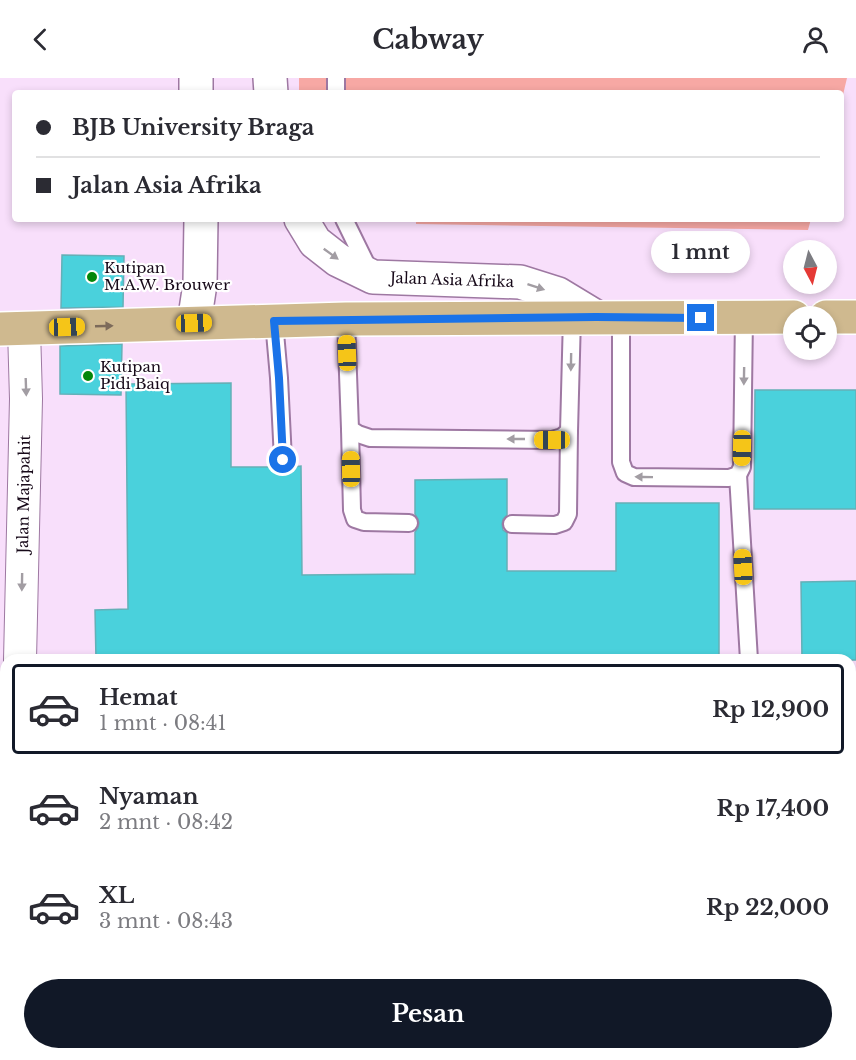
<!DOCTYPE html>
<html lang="id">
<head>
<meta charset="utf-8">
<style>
  :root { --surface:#fff; --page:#f7f7f7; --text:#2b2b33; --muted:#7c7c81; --line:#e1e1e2; --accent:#111827 }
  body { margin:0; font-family:"Libre Baskerville",serif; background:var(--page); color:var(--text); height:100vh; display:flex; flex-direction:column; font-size:22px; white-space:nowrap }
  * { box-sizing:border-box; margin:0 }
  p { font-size:20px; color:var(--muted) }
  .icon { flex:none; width:33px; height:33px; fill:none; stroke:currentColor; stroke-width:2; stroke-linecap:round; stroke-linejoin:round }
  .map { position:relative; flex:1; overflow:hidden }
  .sheet { position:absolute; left:0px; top:576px; width:856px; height:406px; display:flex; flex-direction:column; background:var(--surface); border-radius:18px 18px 0 0; box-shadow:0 3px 9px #0003 }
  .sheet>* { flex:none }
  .banner { position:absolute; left:12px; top:12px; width:832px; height:132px; border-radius:6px; box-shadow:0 3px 9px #0003; display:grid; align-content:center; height:132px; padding:0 24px; background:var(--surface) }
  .needle { width:39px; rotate:173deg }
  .tools { position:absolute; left:783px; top:162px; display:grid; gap:12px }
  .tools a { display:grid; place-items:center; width:54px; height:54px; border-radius:50%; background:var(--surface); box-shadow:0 3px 9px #0003; font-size:30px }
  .end { position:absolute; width:27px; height:27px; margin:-14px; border:8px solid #1a73e8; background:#fff; box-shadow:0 0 0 3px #fff }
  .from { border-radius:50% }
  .bubble { position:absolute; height:42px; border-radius:21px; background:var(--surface); box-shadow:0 3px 9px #0003; font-size:20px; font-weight:700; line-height:42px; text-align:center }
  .car { position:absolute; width:18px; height:36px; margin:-18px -9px; border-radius:8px; box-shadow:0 0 4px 2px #0007; background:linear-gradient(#f5c518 24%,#345 0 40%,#f5c518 0 76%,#345 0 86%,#f5c518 0) }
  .banner b { display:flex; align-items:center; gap:21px; height:57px; font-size:22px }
  .banner b+b { border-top:2px solid var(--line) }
  .banner i { width:15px; height:15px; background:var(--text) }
  ul { padding:10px 0 0; list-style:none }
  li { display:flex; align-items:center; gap:18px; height:90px; margin:0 12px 9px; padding:0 12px; border:3px solid transparent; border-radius:6px }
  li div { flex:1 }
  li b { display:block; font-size:22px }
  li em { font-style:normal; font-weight:700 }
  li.selected { border-color:var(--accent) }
  li>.icon { width:54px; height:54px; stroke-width:1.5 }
  .primary-button { display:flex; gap:12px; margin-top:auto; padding:12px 24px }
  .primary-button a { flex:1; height:69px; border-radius:36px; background:var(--accent); color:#fff; font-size:24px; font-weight:700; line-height:69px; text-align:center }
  header { display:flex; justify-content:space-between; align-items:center; height:78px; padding:0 24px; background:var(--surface); font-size:27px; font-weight:700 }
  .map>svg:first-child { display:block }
</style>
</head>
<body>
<header><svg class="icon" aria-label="back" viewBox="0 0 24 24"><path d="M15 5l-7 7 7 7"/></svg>Cabway<svg class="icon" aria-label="person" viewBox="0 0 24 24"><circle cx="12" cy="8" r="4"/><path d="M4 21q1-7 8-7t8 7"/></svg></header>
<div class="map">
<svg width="856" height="982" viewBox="0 0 856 982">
  <rect width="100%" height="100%" fill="#f8dffb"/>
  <g fill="#f7a8a4">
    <polygon points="299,0 847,0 842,21 842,15 299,15"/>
    <polygon points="416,141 811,141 808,152 416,146"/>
  </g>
  <g fill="#4ad1dc" stroke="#64b0b7" stroke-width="1.5">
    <polygon points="62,177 124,178 123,229 61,230"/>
    <polygon points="122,266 121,317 60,316 60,268"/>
    <polygon points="231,305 231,389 275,389 283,392 288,391 291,389 301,388 302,497 415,496 415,454 418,450 419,445 418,441 415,436 415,402 507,401 507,437 503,441 502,446 503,452 507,455 507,493 616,493 616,425 719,425 719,582 96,582 95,532 128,531 126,306"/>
    <polygon points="755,312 856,312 856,431 754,431"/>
    <polygon points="856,503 856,582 802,582 801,504"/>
  </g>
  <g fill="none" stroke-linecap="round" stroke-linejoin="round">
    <defs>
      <g id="service">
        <polyline points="336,0 336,15"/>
        <polyline points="344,141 370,194"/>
        <polyline points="621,240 621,384 625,395 634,399 729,400 738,397 742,389 744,239"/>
        <polyline points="346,241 350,351 358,356 370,360 552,362 562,359 569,353 572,239"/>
        <polyline points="274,243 279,300 283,382"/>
        <polyline points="350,351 352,432 355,441 364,444 409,445"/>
        <polyline points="738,397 749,582"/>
        <polyline points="512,446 555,447 564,444 568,436 569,353"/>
        <polyline points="850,730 856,730"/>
        <polyline points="0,787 6,787"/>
      </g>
      <g id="minor">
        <polyline points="20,582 26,321 24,251"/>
        <polyline points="850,962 856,962"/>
        <polyline points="14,982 15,976"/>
      </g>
      <g id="tertiary">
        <polyline points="196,0 196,15"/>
        <polyline points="270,0 271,15"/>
        <polyline points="301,141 315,164 338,182 373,199 520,204 558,216 596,239"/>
        <polyline points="194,245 200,206 201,141"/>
      </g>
      <g id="primary">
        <polyline points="826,239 856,239"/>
        <polyline points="0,251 346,241 794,239"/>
      </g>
    </defs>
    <use href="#service" stroke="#9e78a2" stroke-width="20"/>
    <use href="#minor" stroke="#9e78a2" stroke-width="34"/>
    <use href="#tertiary" stroke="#9e78a2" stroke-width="36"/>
    <use href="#primary" stroke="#fff" stroke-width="36"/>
    <use href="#service" stroke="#fff" stroke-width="16"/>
    <use href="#minor" stroke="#fff" stroke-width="32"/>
    <use href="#tertiary" stroke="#fff" stroke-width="33"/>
    <use href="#primary" stroke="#cfb98f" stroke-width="33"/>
  </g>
  <defs><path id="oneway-solid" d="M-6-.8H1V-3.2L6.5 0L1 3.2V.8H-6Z" transform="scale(1.5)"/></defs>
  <g fill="#a29da3">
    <use href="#oneway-solid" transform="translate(331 176) rotate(36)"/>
    <use href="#oneway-solid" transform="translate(536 209) rotate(18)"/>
    <use href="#oneway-solid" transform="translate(571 284) rotate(91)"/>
    <use href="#oneway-solid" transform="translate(744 298) rotate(91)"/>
    <use href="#oneway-solid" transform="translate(26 309) rotate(88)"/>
    <use href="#oneway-solid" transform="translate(516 361) rotate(-180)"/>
    <use href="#oneway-solid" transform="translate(644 399) rotate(-179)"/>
    <use href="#oneway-solid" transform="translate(22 504) rotate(91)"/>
  </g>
  <use fill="#7c6a5a" href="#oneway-solid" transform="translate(104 248) rotate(-2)"/>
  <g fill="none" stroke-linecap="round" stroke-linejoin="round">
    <polyline stroke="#1a73e8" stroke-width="8" points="283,382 279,300 274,243 596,239 701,240"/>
  </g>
  <g fill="#04870b" stroke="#fff" stroke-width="2">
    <circle cx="92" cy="199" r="6"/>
    <circle cx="88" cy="298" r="6"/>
  </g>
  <g text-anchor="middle" stroke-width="4.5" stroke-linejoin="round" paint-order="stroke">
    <g font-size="15" fill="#170919" stroke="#fff" text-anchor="start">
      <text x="104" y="195">Kutipan<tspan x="104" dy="17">M.A.W. Brouwer</tspan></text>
      <text x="100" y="294">Kutipan<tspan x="100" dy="17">Pidi Baiq</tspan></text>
    </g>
    <g font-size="15" fill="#170919" stroke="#fff">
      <text transform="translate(452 202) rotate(2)" y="5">Jalan Asia Afrika</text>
      <text transform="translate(24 416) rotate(-89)" y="5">Jalan Majapahit</text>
    </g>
  </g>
</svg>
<div class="tools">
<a><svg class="needle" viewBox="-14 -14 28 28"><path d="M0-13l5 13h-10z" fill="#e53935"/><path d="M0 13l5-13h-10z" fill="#7c7c81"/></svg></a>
<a><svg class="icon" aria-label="locate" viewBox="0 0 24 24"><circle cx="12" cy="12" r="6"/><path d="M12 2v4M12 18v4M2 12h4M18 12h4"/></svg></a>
</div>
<i class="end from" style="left:283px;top:382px"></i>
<i class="end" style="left:701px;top:240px"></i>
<div class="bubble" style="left:651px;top:153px;width:99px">1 mnt</div>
<i class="car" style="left:194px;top:245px;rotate:88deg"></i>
<i class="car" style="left:67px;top:249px;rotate:88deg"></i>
<i class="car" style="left:347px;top:275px;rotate:358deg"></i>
<i class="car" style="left:552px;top:362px;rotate:270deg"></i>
<i class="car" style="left:742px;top:370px;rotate:181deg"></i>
<i class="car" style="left:351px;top:391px;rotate:359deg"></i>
<i class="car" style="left:743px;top:489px;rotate:357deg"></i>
<div class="banner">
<b><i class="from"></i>BJB University Braga</b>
<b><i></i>Jalan Asia Afrika</b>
</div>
<section class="sheet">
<ul>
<li class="selected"><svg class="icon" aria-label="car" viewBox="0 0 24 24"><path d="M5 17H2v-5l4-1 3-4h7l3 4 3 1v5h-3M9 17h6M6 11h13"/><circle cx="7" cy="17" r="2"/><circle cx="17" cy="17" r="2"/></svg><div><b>Hemat</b><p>1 mnt · 08:41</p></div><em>Rp 12,900</em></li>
<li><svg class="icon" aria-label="car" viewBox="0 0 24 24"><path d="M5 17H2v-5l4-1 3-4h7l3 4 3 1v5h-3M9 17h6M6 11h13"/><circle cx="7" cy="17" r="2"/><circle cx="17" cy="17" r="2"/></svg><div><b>Nyaman</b><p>2 mnt · 08:42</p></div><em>Rp 17,400</em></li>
<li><svg class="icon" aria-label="car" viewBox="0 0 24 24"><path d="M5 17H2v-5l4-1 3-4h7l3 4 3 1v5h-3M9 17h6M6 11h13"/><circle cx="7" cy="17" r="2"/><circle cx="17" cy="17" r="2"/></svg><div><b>XL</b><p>3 mnt · 08:43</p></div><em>Rp 22,000</em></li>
</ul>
<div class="primary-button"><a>Pesan</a></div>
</section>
</div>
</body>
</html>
